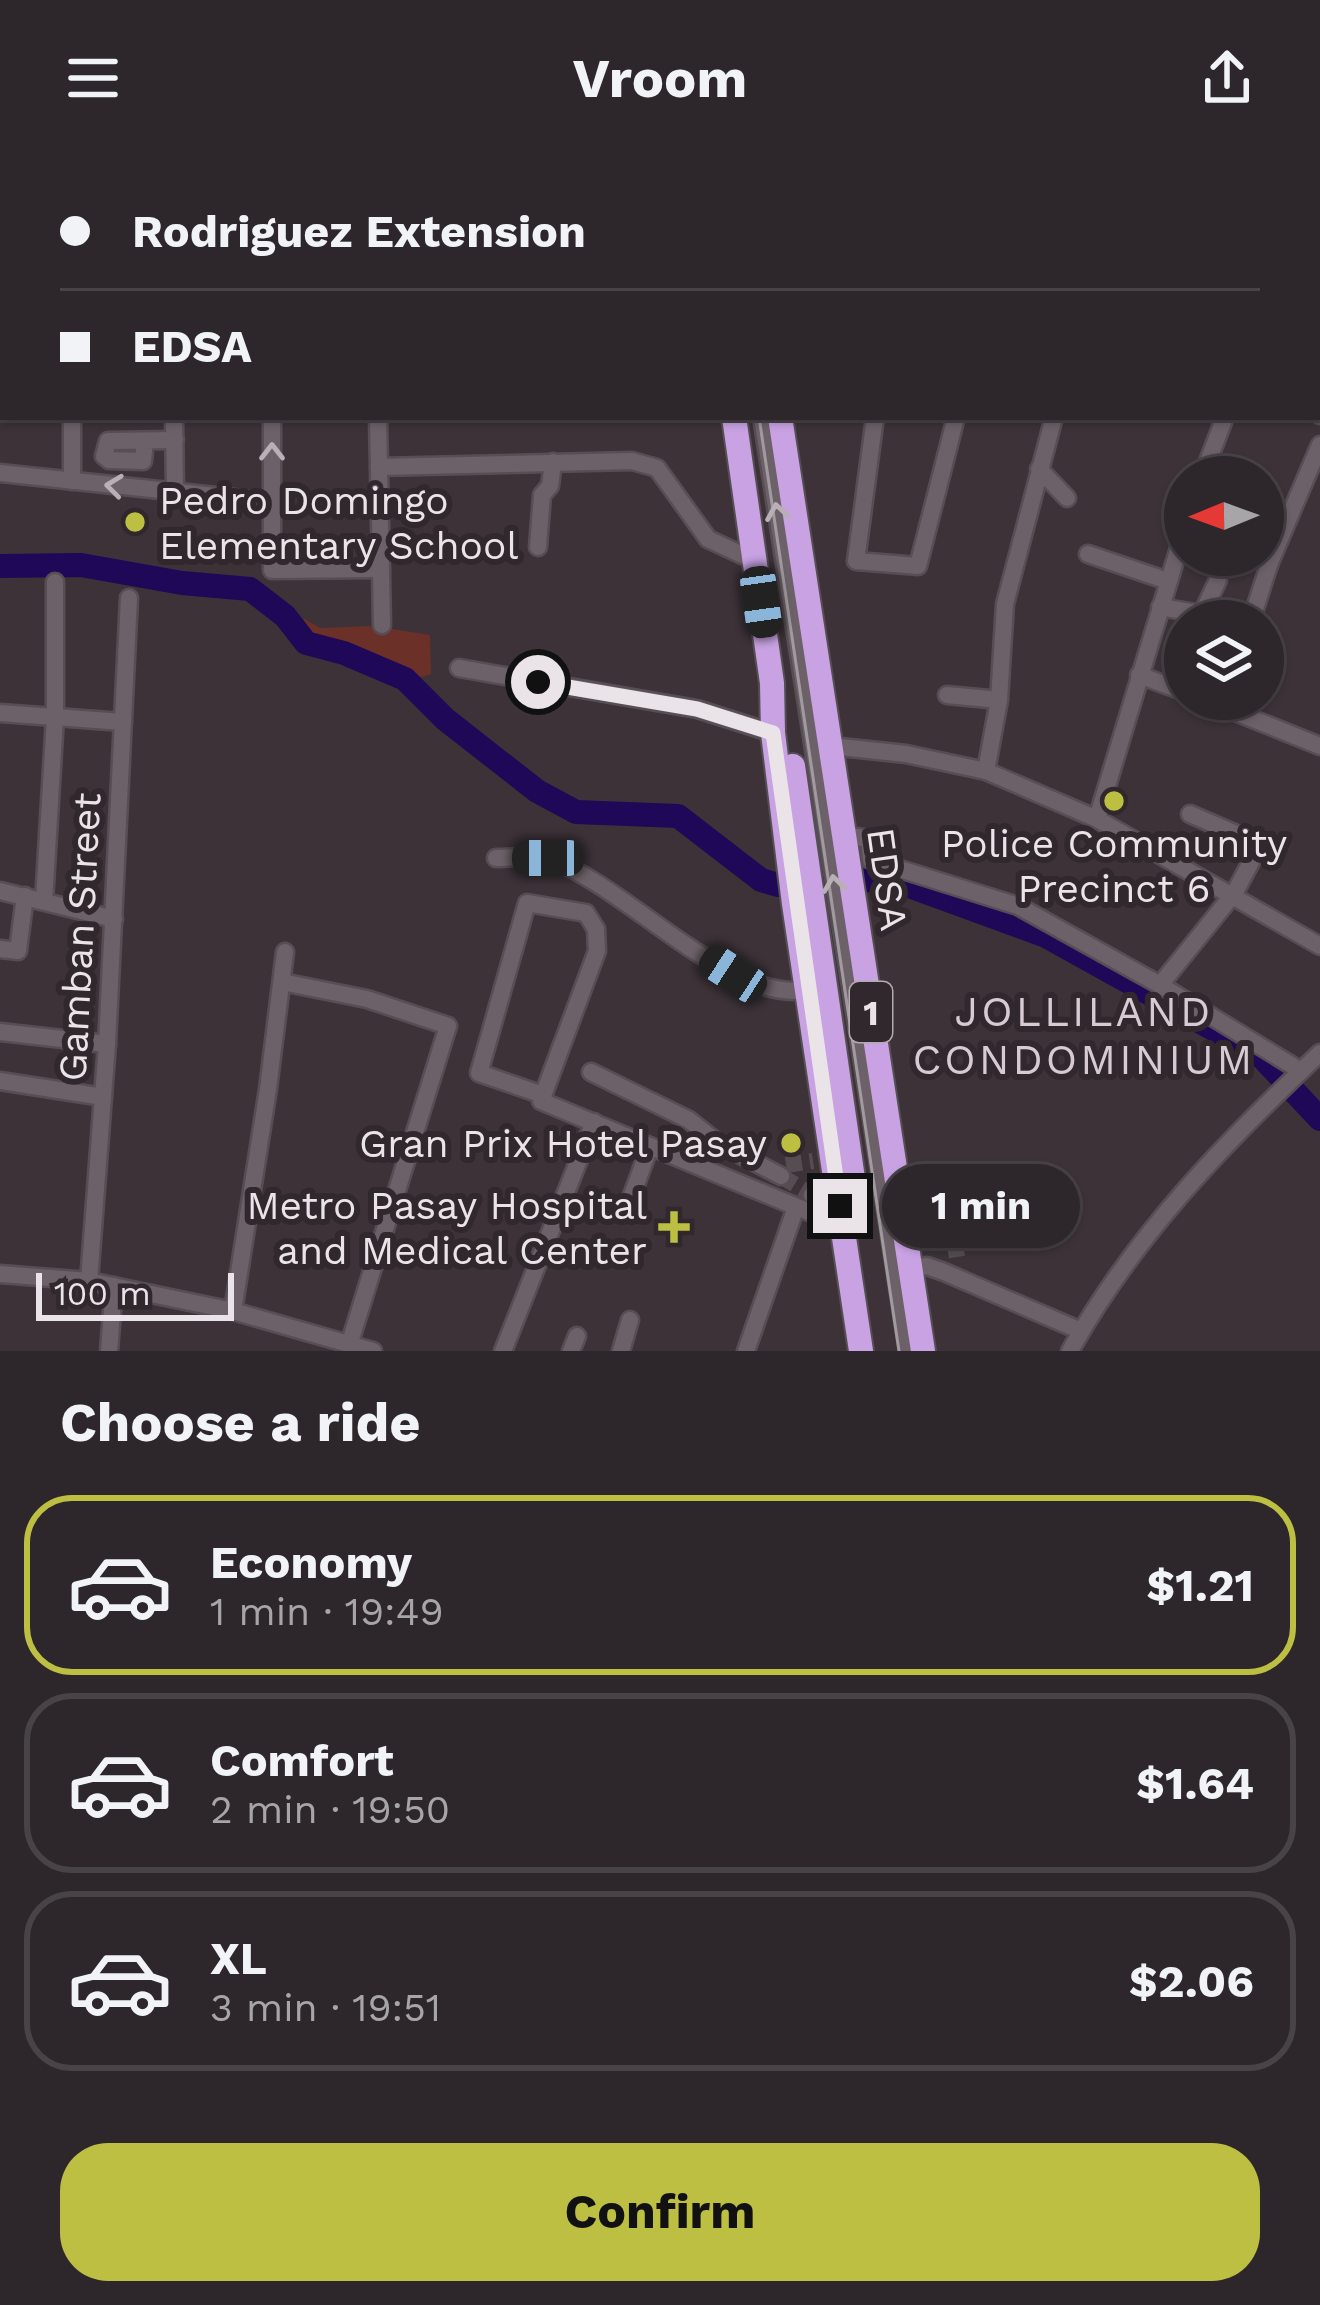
<!DOCTYPE html>
<html lang="en">
<head>
<meta charset="utf-8">
<style>
  :root { --surface:#2d262a; --page:#352e32; --text:#f1f3f6; --muted:#a7a5a8; --line:#484347; --accent:#bdbf43 }
  body { margin:0; font-family:"Work Sans",sans-serif; background:var(--page); color:var(--text); height:100vh; display:flex; flex-direction:column; font-size:45px; white-space:nowrap }
  * { box-sizing:border-box; margin:0 }
  p { font-size:39px; color:var(--muted) }
  .icon { flex:none; width:66px; height:66px; fill:none; stroke:currentColor; stroke-width:2; stroke-linecap:round; stroke-linejoin:round }
  .map { position:relative; height:1195px; overflow:hidden }
  .details { display:flex; flex-direction:column; background:var(--surface); flex:1 }
  .details>* { flex:none }
  .top-card { position:absolute; left:0px; top:0px; width:1320px; height:264px; box-shadow:0 3px 9px #0004,0 0 0 3px var(--line); display:grid; align-content:center; height:264px; padding:0 60px; background:var(--surface) }
  .needle { width:78px; rotate:269deg }
  .fabs { position:absolute; left:1164px; top:300px; display:grid; gap:24px }
  .fabs a { display:grid; place-items:center; width:120px; height:120px; border-radius:50%; background:var(--surface); box-shadow:0 3px 9px #0004,0 0 0 3px var(--line); font-size:60px }
  .scale { position:absolute; left:36px; bottom:30px; width:198px; box-sizing:border-box; padding-left:12px; border:6px solid #eae4e8; border-top:0; font-size:33px; line-height:42px; white-space:nowrap; color:#eae4e8; -webkit-text-stroke:9px #31282e; paint-order:stroke }
  .end { position:absolute; width:54px; height:54px; margin:-27px; border:15px solid #eae4e8; background:#111; box-shadow:0 0 0 6px #111 }
  .from { border-radius:50% }
  .bubble { position:absolute; height:84px; border-radius:42px; background:var(--surface); box-shadow:0 3px 9px #0004,0 0 0 3px var(--line); font-size:39px; font-weight:700; line-height:84px; text-align:center }
  .car { position:absolute; width:36px; height:72px; margin:-36px -18px; border-radius:15px; box-shadow:0 0 9px 3px #0007; background:linear-gradient(#222 24%,#8ab4d8 0 40%,#222 0 76%,#8ab4d8 0 86%,#222 0) }
  .top-card b { display:flex; align-items:center; gap:42px; height:114px; font-size:45px }
  .top-card b+b { border-top:3px solid var(--line) }
  .top-card i { width:30px; height:30px; background:var(--text) }
  ul { padding:0; list-style:none }
  li { display:flex; align-items:center; gap:36px; height:180px; margin:0 24px 18px; padding:0 36px; border:6px solid var(--line); border-radius:48px }
  li div { flex:1 }
  li b { display:block; font-size:45px }
  li em { font-style:normal; font-weight:700 }
  li.selected { border-color:var(--accent) }
  li>.icon { width:108px; height:108px; stroke-width:1.5 }
  h2 { padding:0 60px; font-size:54px; line-height:144px }
  .cta { display:flex; gap:24px; margin-top:auto; padding:24px 60px }
  .cta a { flex:1; height:138px; border-radius:48px; background:var(--accent); color:#111; font-size:48px; font-weight:700; line-height:138px; text-align:center }
  header { display:flex; justify-content:space-between; align-items:center; height:156px; padding:0 60px; background:var(--surface); font-size:54px; font-weight:700 }
  .map>svg:first-child { display:block }
</style>
</head>
<body>
<header><svg class="icon" aria-label="menu" viewBox="0 0 24 24"><path d="M4 6h16M4 12h16M4 18h16"/></svg>Vroom<svg class="icon" aria-label="share" viewBox="0 0 24 24"><path d="M12 15V3M7 8l5-5 5 5M5 13v7h14v-7"/></svg></header>
<div class="map">
<svg width="1320" height="1195" viewBox="0 0 1320 1195">
  <rect width="100%" height="100%" fill="#3c3238"/>
  <polygon fill="#6b3128" points="303,462 320,472 373,470 430,479 431,518 421,521 314,481"/>
  <g fill="none" stroke-linecap="round" stroke-linejoin="round">
    <polyline stroke="#1e0857" stroke-width="24" points="0,410 81,409 182,427 250,433 285,460 306,487 344,497 405,523 445,563 537,635 576,656 678,660 761,724 778,729 890,723 1046,780 1260,899 1320,963"/>
    <g stroke="#564d52" stroke-width="16" stroke-dasharray="16 8" stroke-linecap="butt">
      <polyline points="786,1009 813,1005"/>
      <polyline points="781,1020 812,1039"/>
      <polyline points="951,1066 957,1101"/>
    </g>
    <defs>
      <g id="minor">
        <polyline points="55,0 55,3"/>
        <polyline points="156,0 157,3"/>
        <polyline points="257,0 258,3"/>
        <polyline points="359,0 360,3"/>
        <polyline points="459,0 459,3"/>
        <polyline points="721,0 721,3"/>
        <polyline points="871,3 872,0"/>
        <polyline points="1009,3 1009,0"/>
        <polyline points="1091,3 1091,0"/>
        <polyline points="1142,3 1143,0"/>
        <polyline points="1310,3 1311,0"/>
        <polyline points="0,117 3,116"/>
        <polyline points="1317,170 1320,165"/>
        <polyline points="1317,186 1320,187"/>
        <polyline points="1317,257 1320,259"/>
        <polyline points="174,261 175,337"/>
        <polyline points="272,261 272,414 381,413"/>
        <polyline points="378,261 382,469"/>
        <polyline points="762,261 908,1195"/>
        <polyline points="875,261 856,405 918,410 956,261"/>
        <polyline points="145,285 143,305 109,304 104,300 108,285 175,284"/>
        <polyline points="379,311 632,305 657,312 708,383 755,405"/>
        <polyline points="1039,313 1067,342"/>
        <polyline points="0,317 272,346"/>
        <polyline points="1202,321 1225,261"/>
        <polyline points="72,325 72,261"/>
        <polyline points="538,391 542,339 550,330 553,306"/>
        <polyline points="1088,398 1168,425"/>
        <polyline points="1160,451 1202,458 1218,424"/>
        <polyline points="1251,465 1270,406 1320,289"/>
        <polyline points="459,512 697,553 773,577"/>
        <polyline points="1139,519 1185,536"/>
        <polyline points="947,539 999,544"/>
        <polyline points="1203,543 1320,590"/>
        <polyline points="0,557 123,566"/>
        <polyline points="831,590 906,598 986,615 1097,663 1320,790"/>
        <polyline points="986,615 999,544 1005,448 1054,261"/>
        <polyline points="1097,663 1185,372"/>
        <polyline points="845,679 869,683 871,704 1018,750 1160,829 1301,915"/>
        <path d="M496,702C513,702 536,698 552,704C628,732 729,847 807,834"/>
        <polyline points="0,735 114,763"/>
        <polyline points="44,745 55,562 55,426"/>
        <polyline points="0,793 18,795 25,740"/>
        <polyline points="282,826 367,843 448,870 350,1186"/>
        <polyline points="1160,829 1235,736 1251,706 1241,680 1190,658"/>
        <polyline points="0,876 107,888"/>
        <polyline points="591,916 689,964 718,987 781,1020"/>
        <polyline points="0,925 103,941"/>
        <polyline points="543,939 479,917 527,747 586,757 596,773 597,795 541,945 843,1070"/>
        <polyline points="812,1039 840,1050"/>
        <polyline points="631,1042 650,990"/>
        <polyline points="902,1062 940,1060 951,1066"/>
        <polyline points="910,1112 927,1110 944,1116 1081,1175"/>
        <polyline points="0,1118 89,1125 233,1155 373,1195"/>
        <polyline points="89,1125 107,888 129,442"/>
        <polyline points="233,1155 268,933 285,796"/>
        <polyline points="109,1195 114,1130"/>
        <polyline points="503,1195 594,966"/>
        <polyline points="571,1195 577,1180"/>
        <polyline points="621,1195 630,1164"/>
        <polyline points="746,1195 796,1051"/>
        <path d="M1070,1195C1134,1080 1224,987 1320,897"/>
      </g>
      <g id="highway">
        <polyline points="692,0 692,3"/>
        <polyline points="738,0 738,3"/>
        <polyline points="734,261 772,527 773,577 794,748 861,1195"/>
        <polyline points="780,261 923,1195"/>
        <polyline points="793,610 858,1057"/>
      </g>
    </defs>
    <use href="#minor" stroke="#564e54" stroke-width="21"/>
    <use href="#highway" stroke="#564e54" stroke-width="28"/>
    <use href="#minor" stroke="#6c6168" stroke-width="16"/>
    <use href="#highway" stroke="#c8a2e3" stroke-width="24"/>
    <g stroke="#a19a9f" stroke-width="3">
      <polyline points="719,0 719,3"/>
      <polyline points="759,261 899,1195"/>
    </g>
  </g>
  <defs><path id="oneway-chevron" d="M-2-3.5L2.5 0L-2 3.5" fill="none" stroke-width="1.6" stroke-linecap="round" stroke-linejoin="round" transform="scale(3)"/></defs>
  <g stroke="#b8b0b5">
    <use href="#oneway-chevron" transform="translate(272 296) rotate(-90)"/>
    <use href="#oneway-chevron" transform="translate(114 330) rotate(-173)"/>
    <use href="#oneway-chevron" transform="translate(777 356) rotate(-99)"/>
    <use href="#oneway-chevron" transform="translate(834 728) rotate(-98)"/>
  </g>
  <g fill="none" stroke-linecap="round" stroke-linejoin="round">
    <polyline stroke="#eae4e8" stroke-width="15" points="538,526 697,553 773,577 840,1050"/>
  </g>
  <g fill="#bdbf43" stroke="#31282e" stroke-width="4.5">
    <circle cx="135" cy="366" r="12"/>
    <circle cx="1114" cy="645" r="12"/>
    <circle cx="791" cy="987" r="12"/>
    <path d="M668 1053h12v12h12v12h-12v12h-12v-12h-12v-12h12z"/>
  </g>
  <g text-anchor="middle" stroke-width="12" stroke-linejoin="round" paint-order="stroke">
    <rect fill="#31282e" stroke="#b2acb0" stroke-width="3" x="850" y="826" width="42" height="60" rx="9"/>
    <g font-size="36" font-weight="bold" fill="#eae4e8">
      <text x="871" y="869">1</text>
    </g>
    <g font-size="39" fill="#eae4e8" stroke="#31282e" text-anchor="end">
      <text x="159" y="358" text-anchor="start">Pedro Domingo<tspan x="159" dy="45">Elementary School</tspan></text>
      <text x="1114" y="701" text-anchor="middle">Police Community<tspan x="1114" dy="45">Precinct 6</tspan></text>
      <text x="767" y="1001">Gran Prix Hotel Pasay</text>
      <text x="647" y="1063">Metro Pasay Hospital<tspan x="647" dy="45">and Medical Center</tspan></text>
    </g>
    <g font-size="39" fill="#eae4e8" stroke="#31282e">
      <text transform="translate(888 723) rotate(82)" y="14">EDSA</text>
      <text transform="translate(79 781) rotate(-87)" y="14">Gamban Street</text>
    </g>
    <g font-size="42" letter-spacing="3" fill="#d7cad3" stroke="#31282e">
      <text x="1084" y="870">JOLLILAND<tspan x="1084" dy="48">CONDOMINIUM</tspan></text>
    </g>
  </g>
</svg>
<div class="fabs">
<a><svg class="needle" viewBox="-14 -14 28 28"><path d="M0-13l5 13h-10z" fill="#e53935"/><path d="M0 13l5-13h-10z" fill="#a7a5a8"/></svg></a>
<a><svg class="icon" aria-label="layers" viewBox="0 0 24 24"><path d="M12 4l9 5-9 5-9-5zM3 14l9 5 9-5"/></svg></a>
</div>
<div class="scale">100 m</div>
<i class="end from" style="left:538px;top:526px"></i>
<i class="end" style="left:840px;top:1050px"></i>
<div class="bubble" style="left:882px;top:1008px;width:198px">1 min</div>
<i class="car" style="left:761px;top:446px;rotate:172deg"></i>
<i class="car" style="left:548px;top:702px;rotate:270deg"></i>
<i class="car" style="left:733px;top:818px;rotate:303deg"></i>
<div class="top-card">
<b><i class="from"></i>Rodriguez Extension</b>
<b><i></i>EDSA</b>
</div>
</div>
<section class="details">
<h2>Choose a ride</h2>
<ul>
<li class="selected"><svg class="icon" aria-label="car" viewBox="0 0 24 24"><path d="M5 17H2v-5l4-1 3-4h7l3 4 3 1v5h-3M9 17h6M6 11h13"/><circle cx="7" cy="17" r="2"/><circle cx="17" cy="17" r="2"/></svg><div><b>Economy</b><p>1 min · 19:49</p></div><em>$1.21</em></li>
<li><svg class="icon" aria-label="car" viewBox="0 0 24 24"><path d="M5 17H2v-5l4-1 3-4h7l3 4 3 1v5h-3M9 17h6M6 11h13"/><circle cx="7" cy="17" r="2"/><circle cx="17" cy="17" r="2"/></svg><div><b>Comfort</b><p>2 min · 19:50</p></div><em>$1.64</em></li>
<li><svg class="icon" aria-label="car" viewBox="0 0 24 24"><path d="M5 17H2v-5l4-1 3-4h7l3 4 3 1v5h-3M9 17h6M6 11h13"/><circle cx="7" cy="17" r="2"/><circle cx="17" cy="17" r="2"/></svg><div><b>XL</b><p>3 min · 19:51</p></div><em>$2.06</em></li>
</ul>
<div class="cta"><a>Confirm</a></div>
</section>
</body>
</html>
